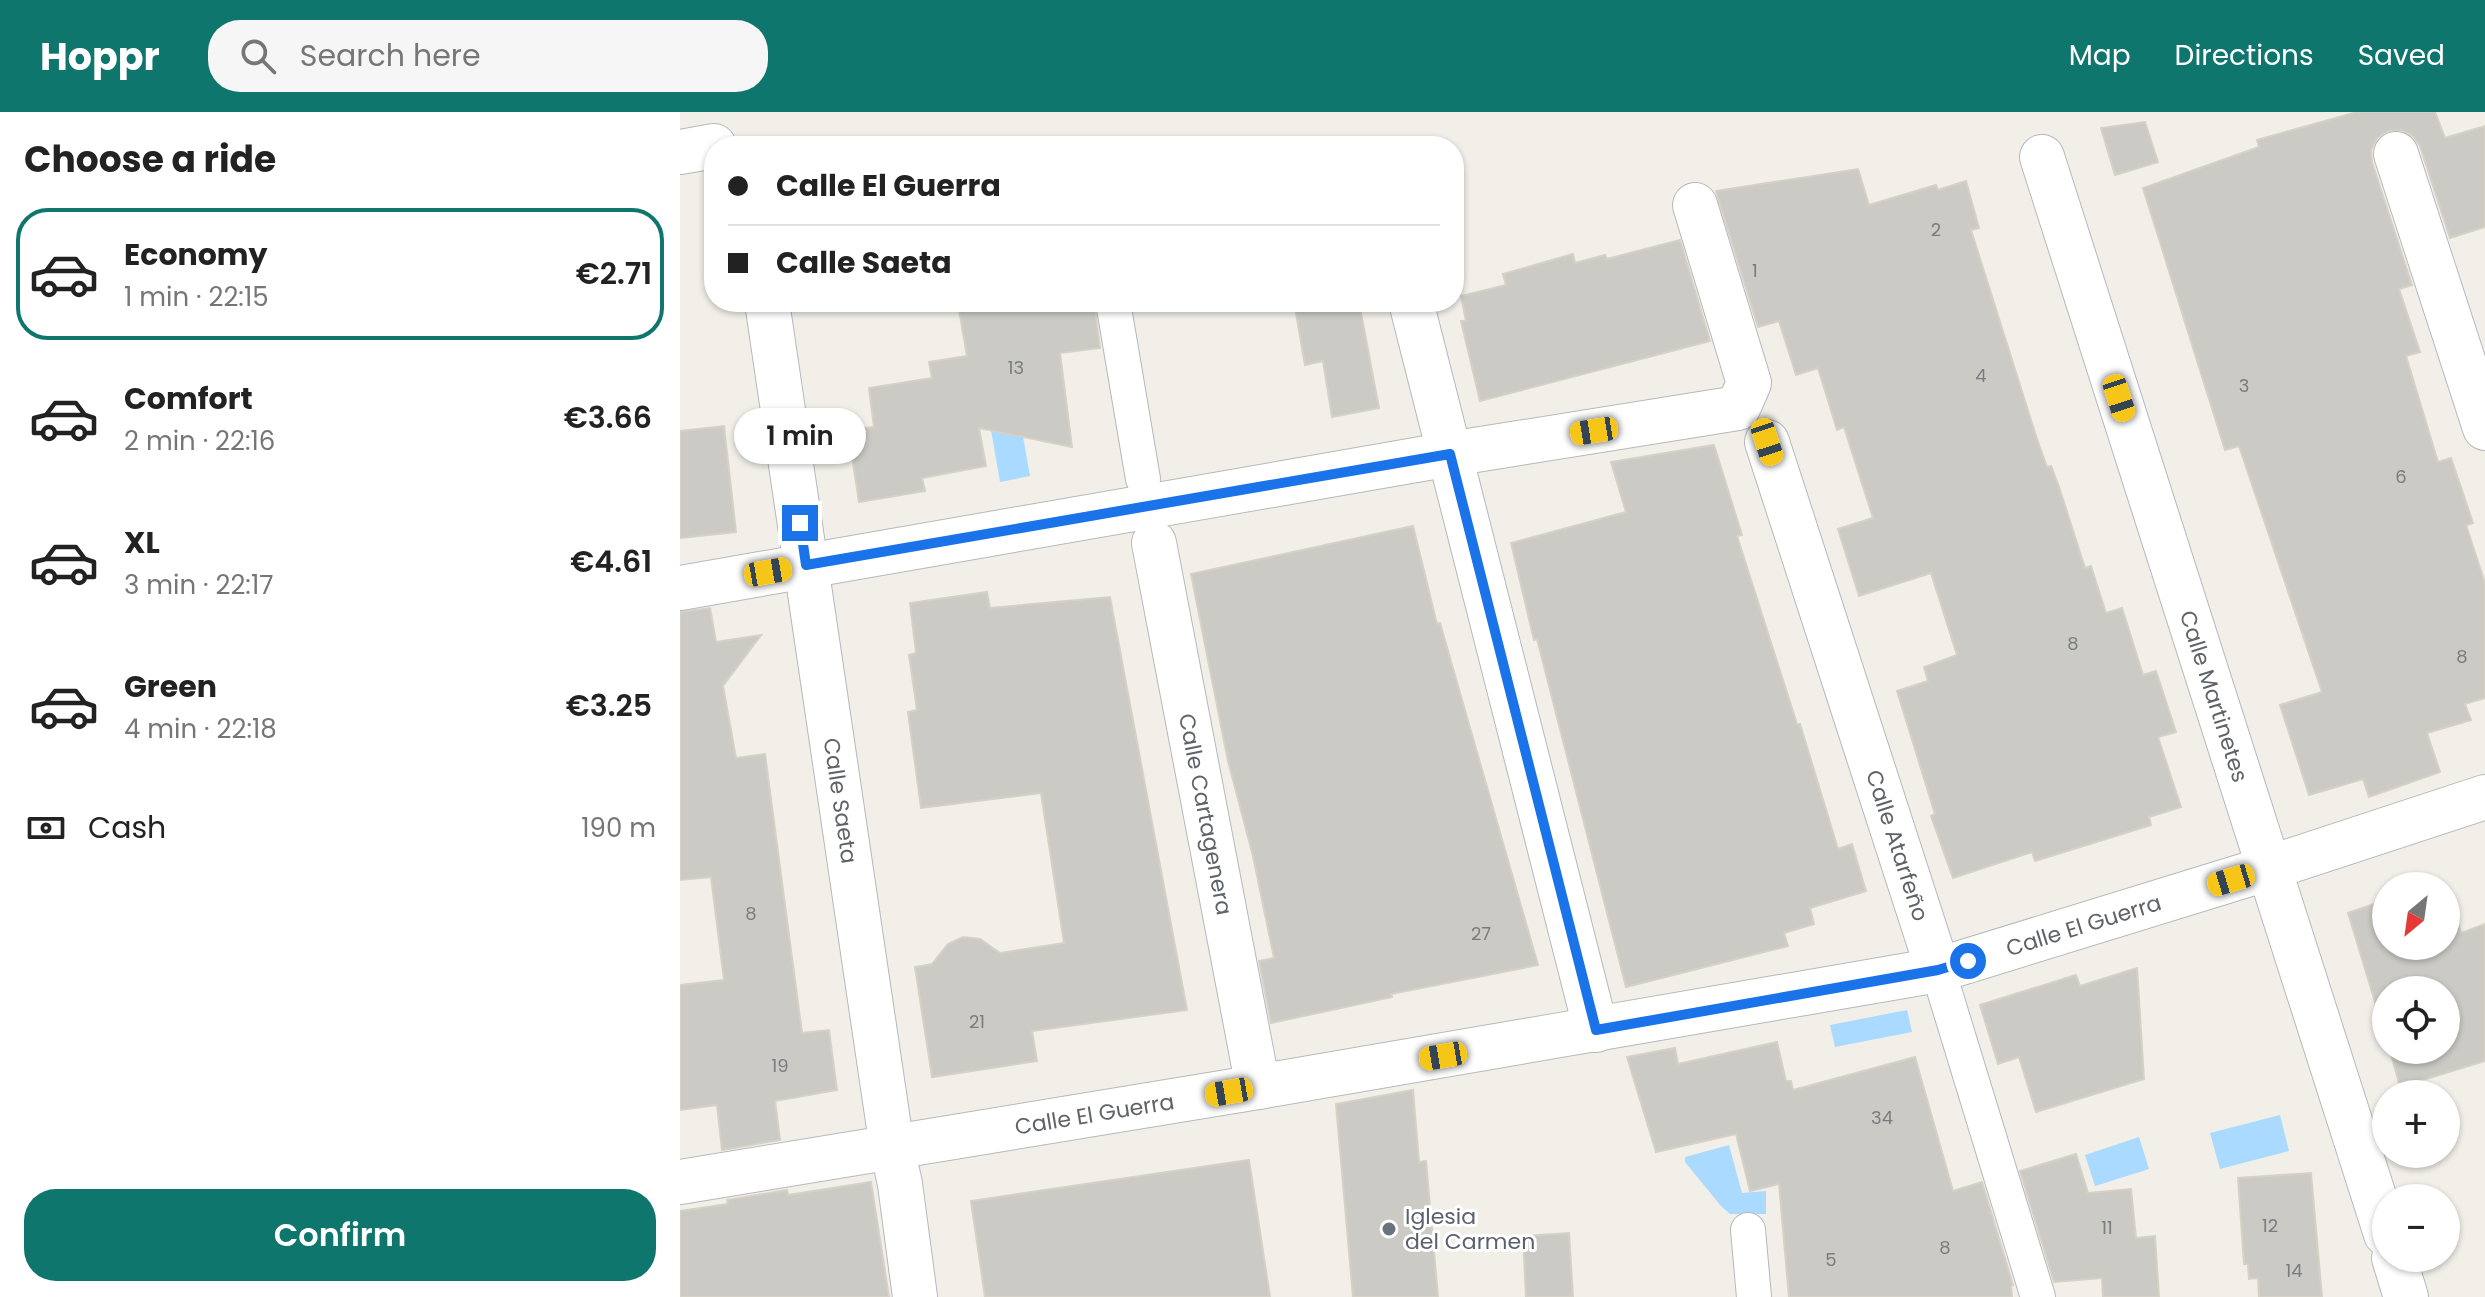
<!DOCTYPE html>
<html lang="en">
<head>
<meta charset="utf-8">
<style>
  :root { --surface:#fff; --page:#f6f6f6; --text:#222; --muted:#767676; --line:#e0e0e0; --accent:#0f766e }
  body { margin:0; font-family:Poppins,sans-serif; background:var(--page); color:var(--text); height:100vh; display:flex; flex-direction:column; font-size:30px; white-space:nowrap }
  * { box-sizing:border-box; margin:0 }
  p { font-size:26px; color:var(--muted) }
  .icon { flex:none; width:44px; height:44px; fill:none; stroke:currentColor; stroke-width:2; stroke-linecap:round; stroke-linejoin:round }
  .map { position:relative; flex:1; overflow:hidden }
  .sheet { display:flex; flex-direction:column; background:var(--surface); width:680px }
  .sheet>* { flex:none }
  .hud { position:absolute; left:24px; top:24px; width:760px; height:176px; border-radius:32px; box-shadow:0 2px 6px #0004; display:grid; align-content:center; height:176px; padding:0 24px; background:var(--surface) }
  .needle { width:52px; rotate:209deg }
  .tools { position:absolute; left:1692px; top:760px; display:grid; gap:16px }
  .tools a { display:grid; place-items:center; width:88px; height:88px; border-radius:50%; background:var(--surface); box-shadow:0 2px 6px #0004; font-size:40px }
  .end { position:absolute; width:36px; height:36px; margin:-18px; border:10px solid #1a73e8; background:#fff; box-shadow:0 0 0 4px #fff }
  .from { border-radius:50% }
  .bubble { position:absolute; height:56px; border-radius:28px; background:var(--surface); box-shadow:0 2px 6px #0004; font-size:26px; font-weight:600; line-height:56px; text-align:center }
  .car { position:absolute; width:24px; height:48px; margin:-24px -12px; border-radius:10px; box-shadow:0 0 6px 2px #0007; background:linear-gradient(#f5c518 24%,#345 0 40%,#f5c518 0 76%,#345 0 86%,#f5c518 0) }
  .hud b { display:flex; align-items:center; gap:28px; height:76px; font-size:30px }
  .hud b+b { border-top:2px solid var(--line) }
  .hud i { width:20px; height:20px; background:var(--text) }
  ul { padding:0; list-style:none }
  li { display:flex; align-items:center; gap:24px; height:132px; margin:0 16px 12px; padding:0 8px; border:4px solid transparent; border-radius:32px }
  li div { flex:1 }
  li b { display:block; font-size:30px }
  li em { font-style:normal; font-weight:600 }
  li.current { border-color:var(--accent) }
  li>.icon { width:72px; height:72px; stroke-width:1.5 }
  h2 { padding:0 24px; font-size:36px; line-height:96px }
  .pay { display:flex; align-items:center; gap:20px; height:88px; padding:0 24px; font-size:30px }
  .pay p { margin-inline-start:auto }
  .button { display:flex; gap:16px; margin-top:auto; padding:16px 24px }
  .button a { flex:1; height:92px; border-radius:32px; background:var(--accent); color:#fff; font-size:32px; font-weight:600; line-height:92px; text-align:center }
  header { display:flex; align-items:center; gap:48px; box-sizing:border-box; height:112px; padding:0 40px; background:var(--accent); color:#fff }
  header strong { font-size:38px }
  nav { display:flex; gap:44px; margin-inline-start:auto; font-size:28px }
  .search { width:560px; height:72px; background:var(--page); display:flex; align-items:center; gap:20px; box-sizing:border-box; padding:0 28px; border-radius:32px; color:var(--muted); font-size:30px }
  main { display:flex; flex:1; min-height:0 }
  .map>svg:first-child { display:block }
</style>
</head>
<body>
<header>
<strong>Hoppr</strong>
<div class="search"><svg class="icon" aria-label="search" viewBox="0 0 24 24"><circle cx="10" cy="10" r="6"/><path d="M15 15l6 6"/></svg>Search here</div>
<nav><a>Map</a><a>Directions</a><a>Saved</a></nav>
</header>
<main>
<section class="sheet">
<h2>Choose a ride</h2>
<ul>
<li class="current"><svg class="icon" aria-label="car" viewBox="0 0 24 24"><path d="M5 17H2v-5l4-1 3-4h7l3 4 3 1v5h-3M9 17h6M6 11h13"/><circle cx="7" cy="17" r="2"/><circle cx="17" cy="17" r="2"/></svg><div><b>Economy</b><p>1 min · 22:15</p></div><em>€2.71</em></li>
<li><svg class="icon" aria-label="car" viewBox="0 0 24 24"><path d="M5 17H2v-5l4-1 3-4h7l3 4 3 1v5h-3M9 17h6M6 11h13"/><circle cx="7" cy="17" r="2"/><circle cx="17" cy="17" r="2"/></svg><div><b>Comfort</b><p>2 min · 22:16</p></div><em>€3.66</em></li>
<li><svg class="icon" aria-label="car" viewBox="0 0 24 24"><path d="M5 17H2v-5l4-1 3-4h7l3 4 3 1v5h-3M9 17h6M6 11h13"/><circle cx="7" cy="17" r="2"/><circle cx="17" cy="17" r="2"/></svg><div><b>XL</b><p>3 min · 22:17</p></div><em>€4.61</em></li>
<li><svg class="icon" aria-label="car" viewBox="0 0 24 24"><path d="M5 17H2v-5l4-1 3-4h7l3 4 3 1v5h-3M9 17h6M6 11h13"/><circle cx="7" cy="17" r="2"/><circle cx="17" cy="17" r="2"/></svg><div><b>Green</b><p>4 min · 22:18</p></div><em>€3.25</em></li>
</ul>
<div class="pay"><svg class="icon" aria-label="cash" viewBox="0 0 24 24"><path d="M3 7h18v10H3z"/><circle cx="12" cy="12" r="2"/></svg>Cash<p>190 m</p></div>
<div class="button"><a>Confirm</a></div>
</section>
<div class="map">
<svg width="1805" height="1185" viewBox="0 0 1805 1185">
  <rect width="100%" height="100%" fill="#f1efe8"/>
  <g fill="#aadaff">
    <polygon points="339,302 350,364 320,370 309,306"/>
    <polygon points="1227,898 1232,920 1155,935 1150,913"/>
    <polygon points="1600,1003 1609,1039 1540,1057 1530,1021"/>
    <polygon points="1459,1025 1469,1057 1415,1074 1405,1043"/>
    <polygon points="1049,1033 1062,1081 1086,1079 1086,1102 1050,1102 1041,1094 1005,1050 1005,1045"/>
  </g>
  <g fill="#cccac5" stroke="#d6d1c6" stroke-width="2">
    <polygon points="1677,0 1755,0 1765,26 1805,14 1805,115 1770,126 1740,34 1733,24 1722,18 1708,19 1697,26 1691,38 1692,50 1732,173 1719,177 1740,240 1726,244 1758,350 1771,346 1793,411 1786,413 1805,471 1805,586 1785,592 1791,608 1747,621 1760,660 1689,685 1683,667 1629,683 1600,593 1642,580 1559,334 1545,338 1463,76 1579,35 1577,28"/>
    <polygon points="1465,10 1478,50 1435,63 1421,16"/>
    <polygon points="1178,57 1189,93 1256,73 1258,78 1286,69 1299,116 1291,118 1357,327 1367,355 1371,354 1379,375 1405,456 1411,454 1426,501 1442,496 1463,563 1476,559 1496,620 1478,625 1501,695 1469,705 1471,713 1355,749 1352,740 1273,766 1251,704 1255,702 1217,579 1248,569 1244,555 1277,543 1251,461 1179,484 1158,417 1193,406 1164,315 1157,318 1138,256 1116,263 1099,209 1078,215 1036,79"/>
    <polygon points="1000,128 1030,229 800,289 781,209 786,209 781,184 826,173 823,162 893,142 895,151 925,143 927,147"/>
    <polygon points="330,190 414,190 420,236 380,241 392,335 299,316 306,354 242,366 245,379 179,390 168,318 194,315 189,276 252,266 249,250 287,244 279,198"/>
    <polygon points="614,190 679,190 699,296 652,305 643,249 625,253"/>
    <polygon points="44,314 56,420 0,426 0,319"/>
    <polygon points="1034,333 1062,423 1057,424 1117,612 1120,612 1158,737 1172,732 1186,779 1130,796 1134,812 1104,821 1108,834 946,875 857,527 854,528 831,431 946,400 931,350"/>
    <polygon points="733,414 757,512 760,511 858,853 711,882 712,885 591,911 579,849 594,846 573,744 548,649 511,462"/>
    <polygon points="307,480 310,496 430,485 507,898 352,919 357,949 252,965 235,855 252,852 268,832 283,825 300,827 320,841 384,831 361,681 241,696 228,600 237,598 229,543 236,541 230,491"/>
    <polygon points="30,496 36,530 81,523 43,574 56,646 85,642 122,921 149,918 157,978 95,989 100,1028 42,1038 37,993 0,998 0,873 44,868 31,765 0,768 0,500"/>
    <polygon points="1706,788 1706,834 1766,834 1766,801 1775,799 1781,821 1805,812 1805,949 1720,975 1710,938 1766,938 1766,878 1706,878 1706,926 1668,801"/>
    <polygon points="1457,856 1464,967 1356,1000 1339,945 1318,952 1300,893 1396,863 1400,874"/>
    <polygon points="1097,930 1106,969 1111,969 1113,978 1235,945 1273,1079 1302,1070 1333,1173 1331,1173 1332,1185 1109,1185 1099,1072 1070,1079 1056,1022 976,1040 947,945 995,936 998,952"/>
    <polygon points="733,978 739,1050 746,1049 758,1185 673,1185 656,992"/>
    <polygon points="1396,1042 1408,1081 1451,1077 1456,1126 1475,1124 1479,1185 1423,1185 1422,1166 1374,1170 1340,1059"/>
    <polygon points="569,1048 590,1185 305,1185 291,1089"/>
    <polygon points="1631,1061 1642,1185 1579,1185 1578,1166 1569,1167 1568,1152 1564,1152 1558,1066"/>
    <polygon points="191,1070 209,1185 0,1185 0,1099 48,1092 47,1088 107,1078 108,1083"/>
    <polygon points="889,1121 893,1185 846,1185 843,1124"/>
  </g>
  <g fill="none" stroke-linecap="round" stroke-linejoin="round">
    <defs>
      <g id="pedestrian">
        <polyline points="433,190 463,367"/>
        <polyline points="1258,858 1358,1185"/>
        <polyline points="1068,1118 1074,1185"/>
      </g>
      <g id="minor">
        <polyline points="0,40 34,34"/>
        <polyline points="1716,42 1805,316"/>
        <path id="s1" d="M1362,45L1589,756"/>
        <path id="s2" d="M87,190L212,1036"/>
        <polyline points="731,190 916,918"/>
        <path id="s3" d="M1087,330L1258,858"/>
        <path id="s4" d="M474,431L578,975"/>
        <polyline points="0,476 770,342 1058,296 1069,271 1015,93"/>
      </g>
      <g id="tertiary">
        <polyline points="1589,756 1706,1122"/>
        <polyline points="212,1036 220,1072 235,1185"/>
        <path id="s5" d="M0,1070L578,975L1258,858L1589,756L1805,685"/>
        <polyline points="1714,1146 1726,1185"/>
      </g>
    </defs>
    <use href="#pedestrian" stroke="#b5b8bc" stroke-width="36"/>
    <use href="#minor" stroke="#b5b8bc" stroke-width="46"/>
    <use href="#tertiary" stroke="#b5b8bc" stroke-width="46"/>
    <use href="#pedestrian" stroke="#fff" stroke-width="34"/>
    <use href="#minor" stroke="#fff" stroke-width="44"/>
    <use href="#tertiary" stroke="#fff" stroke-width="44"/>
  </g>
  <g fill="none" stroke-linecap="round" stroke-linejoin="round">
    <polyline stroke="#1a73e8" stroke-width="10" points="120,411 126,453 770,342 916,918 1258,858 1288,849"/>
  </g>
  <circle fill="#6b7280" stroke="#fff" stroke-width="3" cx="709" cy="1117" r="8"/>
  <g text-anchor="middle" stroke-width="6" stroke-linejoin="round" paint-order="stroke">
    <g font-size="18" fill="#7a7d7f">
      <text x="1256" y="124">2</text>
      <text x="1075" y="165">1</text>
      <text x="336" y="262">13</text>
      <text x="1301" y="270">4</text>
      <text x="1564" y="280">3</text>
      <text x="1721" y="371">6</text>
      <text x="1393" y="538">8</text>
      <text x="1782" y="551">8</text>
      <text x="71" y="808">8</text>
      <text x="801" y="828">27</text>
      <text x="297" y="916">21</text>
      <text x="100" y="960">19</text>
      <text x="1202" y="1012">34</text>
      <text x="1590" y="1120">12</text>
      <text x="1427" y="1122">11</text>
      <text x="1265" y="1142">8</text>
      <text x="1151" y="1154">5</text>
      <text x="1614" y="1165">14</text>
    </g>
    <g font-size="22" fill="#5f6368" stroke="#fff">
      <text dy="8" stroke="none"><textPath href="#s1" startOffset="566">Calle Martinetes</textPath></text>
      <text dy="8" stroke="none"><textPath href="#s2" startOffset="504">Calle Saeta</textPath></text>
      <text dy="8" stroke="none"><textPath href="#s4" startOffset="276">Calle Cartagenera</textPath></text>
      <text dy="8" stroke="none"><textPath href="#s3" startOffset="424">Calle Atarfeño</textPath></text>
      <text dy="8" stroke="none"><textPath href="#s5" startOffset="1428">Calle El Guerra</textPath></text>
      <text dy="8" stroke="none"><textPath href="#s5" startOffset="420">Calle El Guerra</textPath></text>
    </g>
    <g font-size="22" fill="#5b616d" stroke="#fff" text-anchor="start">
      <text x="725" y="1112">Iglesia<tspan x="725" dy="25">del Carmen</tspan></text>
    </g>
  </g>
</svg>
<div class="tools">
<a><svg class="needle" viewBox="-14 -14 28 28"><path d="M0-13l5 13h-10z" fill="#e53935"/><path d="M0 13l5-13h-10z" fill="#767676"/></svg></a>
<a><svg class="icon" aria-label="locate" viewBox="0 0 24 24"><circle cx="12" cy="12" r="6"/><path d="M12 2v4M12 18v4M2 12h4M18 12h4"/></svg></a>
<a>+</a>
<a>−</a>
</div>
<i class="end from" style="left:1288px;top:849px"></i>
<i class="end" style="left:120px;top:411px"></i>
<div class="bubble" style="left:54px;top:296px;width:132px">1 min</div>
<i class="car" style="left:1439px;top:286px;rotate:162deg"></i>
<i class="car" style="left:914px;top:319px;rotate:261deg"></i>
<i class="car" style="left:1087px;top:330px;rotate:162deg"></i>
<i class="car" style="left:88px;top:460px;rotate:80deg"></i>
<i class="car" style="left:1551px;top:768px;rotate:253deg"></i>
<i class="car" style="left:763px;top:944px;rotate:260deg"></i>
<i class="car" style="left:549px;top:980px;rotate:260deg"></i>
<div class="hud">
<b><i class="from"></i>Calle El Guerra</b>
<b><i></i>Calle Saeta</b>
</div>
</div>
</main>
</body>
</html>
